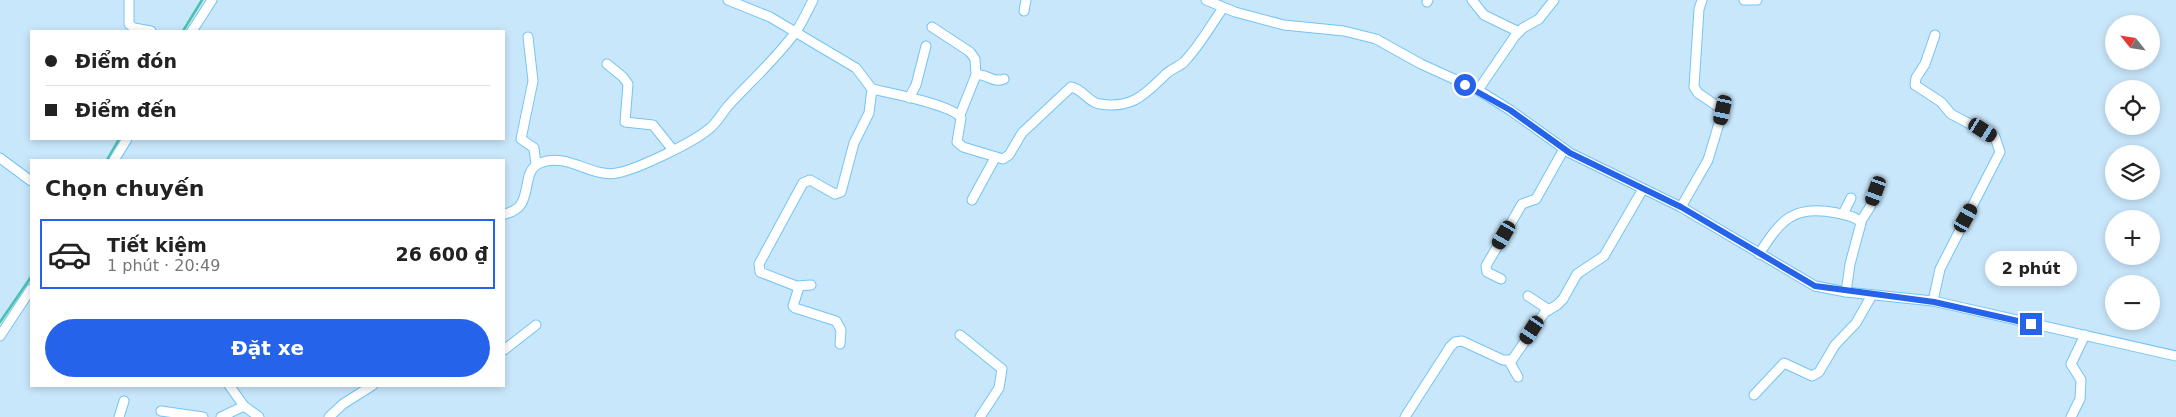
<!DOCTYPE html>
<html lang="vi">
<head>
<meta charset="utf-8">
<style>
  :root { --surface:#fff; --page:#f2f2f2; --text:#222; --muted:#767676; --line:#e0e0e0; --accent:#2563eb }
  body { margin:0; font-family:"DejaVu Sans",sans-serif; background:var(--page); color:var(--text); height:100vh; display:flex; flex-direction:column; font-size:19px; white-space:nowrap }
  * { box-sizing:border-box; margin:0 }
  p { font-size:16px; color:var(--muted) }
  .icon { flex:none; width:28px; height:28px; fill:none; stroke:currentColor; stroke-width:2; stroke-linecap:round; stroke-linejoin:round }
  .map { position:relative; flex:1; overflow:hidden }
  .sheet { position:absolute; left:30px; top:159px; width:475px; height:228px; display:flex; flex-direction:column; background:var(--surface); border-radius:0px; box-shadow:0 2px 8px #0003 }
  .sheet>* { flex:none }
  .top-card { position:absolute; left:30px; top:30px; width:475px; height:110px; border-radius:0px; box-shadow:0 2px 8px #0003; display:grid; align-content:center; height:110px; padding:0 15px; background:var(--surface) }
  .needle { width:32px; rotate:300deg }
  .buttons { position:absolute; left:2105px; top:15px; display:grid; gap:10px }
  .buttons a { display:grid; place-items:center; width:55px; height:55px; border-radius:50%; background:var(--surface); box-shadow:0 2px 8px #0003; font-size:25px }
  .end { position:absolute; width:22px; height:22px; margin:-11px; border:6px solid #2563eb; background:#fff; box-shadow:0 0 0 2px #fff }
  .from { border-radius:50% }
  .bubble { position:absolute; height:35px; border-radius:18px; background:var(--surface); box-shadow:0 2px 8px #0003; font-size:16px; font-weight:600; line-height:35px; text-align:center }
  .car { position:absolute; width:15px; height:30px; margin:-15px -8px; border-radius:6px; box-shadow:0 0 4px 1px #0007; background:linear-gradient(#222 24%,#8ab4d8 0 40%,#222 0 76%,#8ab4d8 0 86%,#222 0) }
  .top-card b { display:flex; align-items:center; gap:18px; height:48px; font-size:19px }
  .top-card b+b { border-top:1px solid var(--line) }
  .top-card i { width:12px; height:12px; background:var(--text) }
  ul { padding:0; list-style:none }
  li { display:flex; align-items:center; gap:15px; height:70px; margin:0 10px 8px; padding:0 5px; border:2px solid transparent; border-radius:0px }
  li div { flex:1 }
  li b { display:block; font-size:19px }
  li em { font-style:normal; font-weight:600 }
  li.selected { border-color:var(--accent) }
  li>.icon { width:45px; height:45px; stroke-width:1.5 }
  h2 { padding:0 15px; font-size:22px; line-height:60px }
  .button { display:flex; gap:10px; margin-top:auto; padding:10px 15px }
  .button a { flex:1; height:58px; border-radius:30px; background:var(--accent); color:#fff; font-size:20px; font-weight:600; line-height:58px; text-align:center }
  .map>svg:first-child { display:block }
</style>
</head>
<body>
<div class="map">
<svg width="2176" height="417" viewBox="0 0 2176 417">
  <rect width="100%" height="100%" fill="#c9e7fb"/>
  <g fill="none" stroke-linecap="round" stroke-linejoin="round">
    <g stroke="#48c2aa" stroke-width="2.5">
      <polyline points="183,31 202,0"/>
      <polyline points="107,160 119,139"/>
      <polyline points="0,322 31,277"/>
    </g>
    <defs>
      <g id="minor">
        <polyline points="129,0 129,24 134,28 151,31"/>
        <polyline points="728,0 770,17 856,68 872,89 869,113 854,143 841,192 835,194 810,180 803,183 759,264 760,272 796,286 811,285"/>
        <polyline points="1206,0 1235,12 1284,25 1344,31 1376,39 1421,64 1478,90 1510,110 1570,153 1681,207 1815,286 1846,292 1933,301 2176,356"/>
        <polyline points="1472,0 1484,15 1519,32"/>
        <polyline points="1744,0 1757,0"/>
        <polyline points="1427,2 1428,0"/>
        <polyline points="1024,11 1026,0"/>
        <polyline points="932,27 970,52 975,59 976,75"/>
        <polyline points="192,31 212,0"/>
        <polyline points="528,37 533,81 521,139 534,148 536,165"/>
        <polyline points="607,64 623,77 628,84 625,122 653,125 673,150"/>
        <path d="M872,89C890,93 953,105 961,118L957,142L963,147L1003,159L1009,155L1022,133L1071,87C1083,89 1089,103 1100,104C1133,109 1145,94 1166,74C1172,68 1180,67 1185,61C1200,45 1211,25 1223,8"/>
        <polyline points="1478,90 1515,36 1523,28 1539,19 1554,0"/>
        <polyline points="909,98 916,85 926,46"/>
        <path d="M960,115L976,75C986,73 994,84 1004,79"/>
        <polyline points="0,158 31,181"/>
        <polyline points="114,160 127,139"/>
        <polyline points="972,200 995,158"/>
        <polyline points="1681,207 1708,160 1723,110 1698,93 1694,87 1699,9 1702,0"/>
        <path d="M504,214C537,208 518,172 540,163C568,152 591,178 617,173C638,169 692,143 709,129C717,123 722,113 728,106C751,81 778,57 797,30C803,21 808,10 813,0"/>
        <polyline points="1843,214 1851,198"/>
        <polyline points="1861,221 1870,207 1877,188"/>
        <path d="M1759,254C1781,220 1793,204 1837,213C1845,215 1856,216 1861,223L1850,264L1846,292"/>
        <polyline points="1501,279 1487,272 1486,266 1522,204 1536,199 1564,149"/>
        <polyline points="799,287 793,306 795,308 836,321 841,330 840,344"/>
        <polyline points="1528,296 1549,310"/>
        <polyline points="1933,301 1940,269 2000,152 1995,137 1951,114 1941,102 1915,85 1916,78 1925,64 1935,35"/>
        <polyline points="960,335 1002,369 999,388 980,417"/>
        <polyline points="0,336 31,289"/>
        <polyline points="504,350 536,325"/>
        <polyline points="1509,361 1518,377"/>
        <polyline points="229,385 244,406 259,417"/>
        <polyline points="1754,395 1784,363 1812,376 1819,372 1835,345 1856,323 1872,295"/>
        <polyline points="161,411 203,417"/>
        <polyline points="119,417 124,401"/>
        <polyline points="221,417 244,406"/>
        <polyline points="329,417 343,404 373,385"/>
        <polyline points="1405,417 1450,347 1455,342 1462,341 1503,360 1512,360 1545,312 1557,305 1563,299 1577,274 1604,256 1643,189"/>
        <polyline points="2071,417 2080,399 2081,380 2071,364 2085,335"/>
      </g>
    </defs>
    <use href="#minor" stroke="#74c4f5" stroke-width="11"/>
    <use href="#minor" stroke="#fff" stroke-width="9"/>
  </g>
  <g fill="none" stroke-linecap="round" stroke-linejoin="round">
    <polyline stroke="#2563eb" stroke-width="6" points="1465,85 1510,110 1570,153 1681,207 1815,286 1934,302 2031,324"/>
  </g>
</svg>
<div class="buttons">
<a><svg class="needle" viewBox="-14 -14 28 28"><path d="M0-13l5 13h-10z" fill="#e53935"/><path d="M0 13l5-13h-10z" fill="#767676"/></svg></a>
<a><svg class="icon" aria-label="locate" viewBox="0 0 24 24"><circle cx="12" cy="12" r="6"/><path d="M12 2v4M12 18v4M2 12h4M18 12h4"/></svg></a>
<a><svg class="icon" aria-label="layers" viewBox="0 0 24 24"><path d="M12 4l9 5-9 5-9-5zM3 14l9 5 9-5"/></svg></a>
<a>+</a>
<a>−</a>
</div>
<i class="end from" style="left:1465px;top:85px"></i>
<i class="end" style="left:2031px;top:324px"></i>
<div class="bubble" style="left:1985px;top:251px;width:92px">2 phút</div>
<i class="car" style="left:1723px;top:110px;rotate:192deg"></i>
<i class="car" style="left:1983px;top:130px;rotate:122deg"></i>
<i class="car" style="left:1876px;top:191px;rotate:200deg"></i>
<i class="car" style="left:1966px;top:218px;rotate:29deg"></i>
<i class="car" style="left:1504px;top:235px;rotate:210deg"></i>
<i class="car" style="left:1532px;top:330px;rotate:213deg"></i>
<div class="top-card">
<b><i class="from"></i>Điểm đón</b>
<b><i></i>Điểm đến</b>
</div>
<section class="sheet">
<h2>Chọn chuyến</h2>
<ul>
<li class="selected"><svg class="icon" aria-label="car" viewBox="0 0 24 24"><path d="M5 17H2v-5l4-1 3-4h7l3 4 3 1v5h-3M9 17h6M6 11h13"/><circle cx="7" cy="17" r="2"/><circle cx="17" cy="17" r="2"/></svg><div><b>Tiết kiệm</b><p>1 phút · 20:49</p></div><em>26 600 ₫</em></li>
</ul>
<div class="button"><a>Đặt xe</a></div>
</section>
</div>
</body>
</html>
